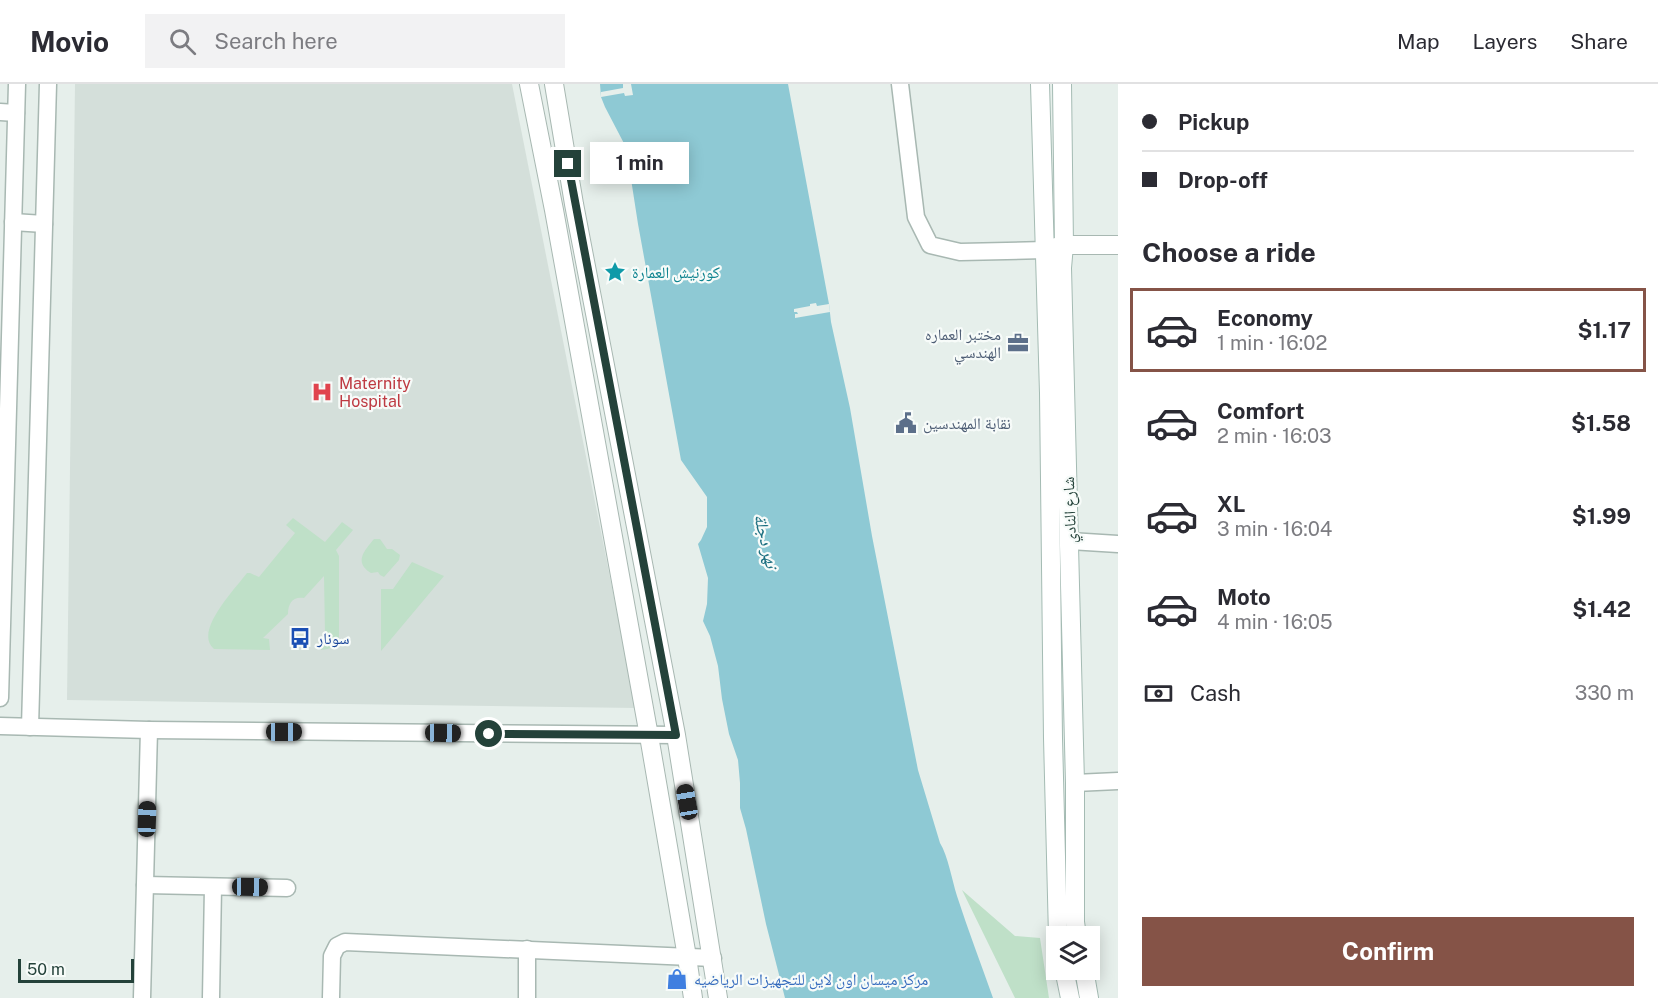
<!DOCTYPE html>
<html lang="en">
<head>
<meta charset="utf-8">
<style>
  :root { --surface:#fff; --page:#f2f2f3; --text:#2b2b33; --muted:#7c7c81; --line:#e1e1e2; --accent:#855347 }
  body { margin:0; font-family:"Public Sans","Noto Naskh Arabic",sans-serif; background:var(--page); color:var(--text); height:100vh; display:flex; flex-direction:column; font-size:22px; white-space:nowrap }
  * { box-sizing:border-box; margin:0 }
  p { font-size:20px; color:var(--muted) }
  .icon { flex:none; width:33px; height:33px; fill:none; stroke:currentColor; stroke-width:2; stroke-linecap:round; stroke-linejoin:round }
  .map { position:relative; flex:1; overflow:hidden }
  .side { display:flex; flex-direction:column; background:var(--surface); width:540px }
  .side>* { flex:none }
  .banner { display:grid; align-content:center; height:132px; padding:0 24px; background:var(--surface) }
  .fabs { position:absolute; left:1046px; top:842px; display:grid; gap:12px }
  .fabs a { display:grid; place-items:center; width:54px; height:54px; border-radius:0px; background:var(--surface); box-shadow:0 3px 15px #0003; font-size:30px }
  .scale { position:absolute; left:18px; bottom:15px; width:116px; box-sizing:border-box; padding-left:6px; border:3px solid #24423a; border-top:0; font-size:16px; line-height:21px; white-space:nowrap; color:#24423a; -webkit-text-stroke:4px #f7fbf9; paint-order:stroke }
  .end { position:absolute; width:27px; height:27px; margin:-14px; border:8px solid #24423a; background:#fff; box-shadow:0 0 0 3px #fff }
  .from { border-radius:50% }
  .bubble { position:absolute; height:42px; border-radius:0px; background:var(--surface); box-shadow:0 3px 15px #0003; font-size:20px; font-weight:700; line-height:42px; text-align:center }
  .car { position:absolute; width:18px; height:36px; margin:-18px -9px; border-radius:8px; box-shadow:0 0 4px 2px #0007; background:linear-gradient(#222 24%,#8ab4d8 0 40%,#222 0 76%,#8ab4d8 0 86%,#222 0) }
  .banner b { display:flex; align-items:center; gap:21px; height:57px; font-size:22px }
  .banner b+b { border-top:2px solid var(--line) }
  .banner i { width:15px; height:15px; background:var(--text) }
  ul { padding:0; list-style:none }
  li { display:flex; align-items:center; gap:18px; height:84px; margin:0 12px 9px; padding:0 12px; border:3px solid transparent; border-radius:0px }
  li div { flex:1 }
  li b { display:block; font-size:22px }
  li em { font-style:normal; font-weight:700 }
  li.current { border-color:var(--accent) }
  li>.icon { width:54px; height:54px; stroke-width:1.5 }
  h2 { padding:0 24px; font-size:27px; line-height:72px }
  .pay { display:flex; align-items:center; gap:15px; height:66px; padding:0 24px; font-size:22px }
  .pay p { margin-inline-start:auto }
  .cta { display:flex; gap:12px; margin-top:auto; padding:12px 24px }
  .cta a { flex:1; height:69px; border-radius:0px; background:var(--accent); color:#fff; font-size:24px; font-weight:700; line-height:69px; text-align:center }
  header { display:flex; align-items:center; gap:36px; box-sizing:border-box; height:84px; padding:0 30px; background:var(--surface); border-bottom:2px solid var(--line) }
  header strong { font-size:28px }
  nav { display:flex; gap:33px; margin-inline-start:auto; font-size:21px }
  .search { width:420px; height:54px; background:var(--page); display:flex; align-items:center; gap:15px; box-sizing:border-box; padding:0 21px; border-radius:0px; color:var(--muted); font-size:22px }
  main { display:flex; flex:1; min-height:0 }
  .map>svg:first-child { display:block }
</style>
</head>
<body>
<header>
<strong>Movio</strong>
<div class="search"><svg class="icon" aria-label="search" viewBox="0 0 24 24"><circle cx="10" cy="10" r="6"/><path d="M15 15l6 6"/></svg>Search here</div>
<nav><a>Map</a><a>Layers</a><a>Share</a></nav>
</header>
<main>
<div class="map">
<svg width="1118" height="914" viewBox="0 0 1118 914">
  <rect width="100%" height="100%" fill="#e6efeb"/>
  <polygon fill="#d4dfda" points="75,0 512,0 636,624 67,616"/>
  <g fill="#bfe0c8">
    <path d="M293,434L325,458L342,438L353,446L336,466L339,472V555C334,563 331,565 321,566L322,553L325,550L324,492L304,514C293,512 288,519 288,530L263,554L269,555L270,566L214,565C193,548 235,505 247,489H250L259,493L295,449L286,441Z"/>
    <path d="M374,455H380L387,465H392L400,471L399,476L384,493L380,491L378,488L371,489C353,478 365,466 374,455Z"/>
    <polygon points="412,478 444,492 381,567 381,505 393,505"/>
    <polygon points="962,806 1015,852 1040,854 1049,914 1015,914"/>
  </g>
  <path fill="#8ec9d4" d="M600,0H788L829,220L831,238L850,324L872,452L918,686L940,759C948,772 952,796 957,812C968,846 981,880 993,914H785L766,840L746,745L740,724V699L738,676L729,650L722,615L718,582L710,552L703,537L707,520L708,494L698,460L701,456L707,443V413L681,376L638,140L631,95L629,69L605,23L601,13Z"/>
  <g fill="#e6efeb">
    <polygon points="623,0 631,0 633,11 625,12 624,9 601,13 601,8 623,4"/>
    <polygon points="816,219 817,222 829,220 830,228 795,234 795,230 798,230 797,228 794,228 794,225 810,222 810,220"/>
  </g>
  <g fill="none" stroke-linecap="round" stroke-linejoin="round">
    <defs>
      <g id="minor">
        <polyline points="900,0 916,133 930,161 960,168 1045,166"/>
        <polyline points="0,28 16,29"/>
        <polyline points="13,138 44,140"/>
        <polyline points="1070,457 1118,460"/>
        <polyline points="0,614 17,0"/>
        <polyline points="0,642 149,646 676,651"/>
        <polyline points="30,643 48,0"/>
        <polyline points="1075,699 1118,697"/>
        <polyline points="145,801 287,804"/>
        <polyline points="527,865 527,914"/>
        <polyline points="142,914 149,646"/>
        <polyline points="211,914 213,803"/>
        <polyline points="331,914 332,872 337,862 345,858 713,874"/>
      </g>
      <g id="tertiary">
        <polyline points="529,0 554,126 649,652 687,873 693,914"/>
        <polyline points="554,0 574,120 676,651 718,914"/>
        <polyline points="1045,166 1064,161 1118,161"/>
      </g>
      <g id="secondary">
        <polyline points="1040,0 1049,309 1053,654 1058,852"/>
        <polyline points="1062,0 1064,161 1062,184 1075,699 1075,838 1077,852"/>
        <polyline points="1064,885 1070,914"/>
        <polyline points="1084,885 1089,914"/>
      </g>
    </defs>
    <use href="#minor" stroke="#a8b8b2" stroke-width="19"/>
    <use href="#tertiary" stroke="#a8b8b2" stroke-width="20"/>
    <use href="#secondary" stroke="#a4bbb3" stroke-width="20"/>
    <use href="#minor" stroke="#fff" stroke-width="16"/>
    <use href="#tertiary" stroke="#fff" stroke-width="18"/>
    <use href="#secondary" stroke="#fff" stroke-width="18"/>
  </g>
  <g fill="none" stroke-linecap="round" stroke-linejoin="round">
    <polyline stroke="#24423a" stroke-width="8" points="489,650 676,651 568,80"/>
  </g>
  <defs>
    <symbol id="sight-bare" viewBox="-9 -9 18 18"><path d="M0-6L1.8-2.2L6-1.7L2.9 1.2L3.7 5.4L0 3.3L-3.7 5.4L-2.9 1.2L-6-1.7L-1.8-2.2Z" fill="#0f9aa8" stroke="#f7fbf9" stroke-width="2.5" paint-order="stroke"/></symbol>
    <symbol id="office-bare" viewBox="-9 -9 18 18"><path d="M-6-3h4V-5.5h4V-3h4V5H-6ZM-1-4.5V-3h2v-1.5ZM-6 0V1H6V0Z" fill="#5c6f8a" stroke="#f7fbf9" stroke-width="2.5" paint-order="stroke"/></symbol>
    <symbol id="hospital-bare" viewBox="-9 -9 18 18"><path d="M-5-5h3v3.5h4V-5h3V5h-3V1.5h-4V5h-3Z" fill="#e0444e" stroke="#f7fbf9" stroke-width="2.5" paint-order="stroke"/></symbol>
    <symbol id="civic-bare" viewBox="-9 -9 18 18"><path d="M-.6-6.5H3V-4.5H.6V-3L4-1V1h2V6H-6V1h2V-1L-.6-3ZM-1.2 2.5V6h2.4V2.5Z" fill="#5c6f8a" stroke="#f7fbf9" stroke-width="2.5" paint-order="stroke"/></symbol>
    <symbol id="bus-bare" viewBox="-9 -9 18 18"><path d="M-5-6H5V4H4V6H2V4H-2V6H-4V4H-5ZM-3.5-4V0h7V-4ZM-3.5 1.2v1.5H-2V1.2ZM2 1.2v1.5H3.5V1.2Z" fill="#1a4fb4" stroke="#f7fbf9" stroke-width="2.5" paint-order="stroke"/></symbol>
    <symbol id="shop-bare" viewBox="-9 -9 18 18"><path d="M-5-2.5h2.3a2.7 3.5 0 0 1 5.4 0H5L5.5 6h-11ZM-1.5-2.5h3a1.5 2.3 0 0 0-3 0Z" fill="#3f7fe0" stroke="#f7fbf9" stroke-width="2.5" paint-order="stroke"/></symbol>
  </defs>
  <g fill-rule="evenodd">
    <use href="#sight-bare" x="600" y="173" width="30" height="30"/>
    <use href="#office-bare" x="1003" y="244" width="30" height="30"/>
    <use href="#hospital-bare" x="307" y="293" width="30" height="30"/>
    <use href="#civic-bare" x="891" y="324" width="30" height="30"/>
    <use href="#bus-bare" x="285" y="539" width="30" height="30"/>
    <use href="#shop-bare" x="662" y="880" width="30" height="30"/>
  </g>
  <g text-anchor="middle" stroke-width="4.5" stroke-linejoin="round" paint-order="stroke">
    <g font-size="16" fill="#0d838f" stroke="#f7fbf9" text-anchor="start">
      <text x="632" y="194">كورنيش العمارة</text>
    </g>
    <g font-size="16" fill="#4e5e75" stroke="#f7fbf9" text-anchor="end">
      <text x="1001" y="256">مختبر العماره<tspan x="1001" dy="18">الهندسي</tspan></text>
      <text x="923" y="345" text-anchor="start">نقابة المهندسين</text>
    </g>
    <g font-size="16" fill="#be3a42" stroke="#f7fbf9" text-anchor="start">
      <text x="339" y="305">Maternity<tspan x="339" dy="18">Hospital</tspan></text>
    </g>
    <g font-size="16" fill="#24423a" stroke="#f7fbf9">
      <text transform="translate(1069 426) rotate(-92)" y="6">شارع النادي</text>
    </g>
    <g font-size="16" fill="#164399" stroke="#f7fbf9" text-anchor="start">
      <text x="317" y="560">سونار</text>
    </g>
    <g font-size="16" fill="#366cbe" stroke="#f7fbf9" text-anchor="start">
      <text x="694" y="901">مركز ميسان اون لاين للتجهيزات الرياضيه</text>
    </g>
    <g font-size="18" font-style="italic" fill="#1c6f80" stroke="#f7fbf9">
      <text transform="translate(766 457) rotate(77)" y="6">نهر دجلة</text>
    </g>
  </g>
</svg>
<div class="fabs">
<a><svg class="icon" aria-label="layers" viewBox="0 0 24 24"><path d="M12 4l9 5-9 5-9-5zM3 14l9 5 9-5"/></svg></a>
</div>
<div class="scale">50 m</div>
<i class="end from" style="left:489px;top:650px"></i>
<i class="end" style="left:568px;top:80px"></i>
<div class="bubble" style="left:590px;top:58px;width:99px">1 min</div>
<i class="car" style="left:284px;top:648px;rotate:90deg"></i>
<i class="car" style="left:443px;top:649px;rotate:91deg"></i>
<i class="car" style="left:687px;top:718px;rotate:350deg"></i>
<i class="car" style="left:147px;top:735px;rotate:2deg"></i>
<i class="car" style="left:250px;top:803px;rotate:91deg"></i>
</div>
<section class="side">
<div class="banner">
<b><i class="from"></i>Pickup</b>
<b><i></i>Drop-off</b>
</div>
<h2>Choose a ride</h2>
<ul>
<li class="current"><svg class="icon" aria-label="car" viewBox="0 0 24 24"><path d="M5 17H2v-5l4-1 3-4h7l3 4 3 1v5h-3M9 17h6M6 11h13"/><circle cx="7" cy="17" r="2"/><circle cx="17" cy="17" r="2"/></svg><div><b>Economy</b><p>1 min · 16:02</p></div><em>$1.17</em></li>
<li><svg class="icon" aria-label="car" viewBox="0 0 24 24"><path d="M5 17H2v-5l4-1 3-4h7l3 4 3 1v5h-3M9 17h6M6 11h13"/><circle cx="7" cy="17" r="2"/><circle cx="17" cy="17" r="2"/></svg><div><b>Comfort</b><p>2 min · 16:03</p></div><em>$1.58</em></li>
<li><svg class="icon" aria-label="car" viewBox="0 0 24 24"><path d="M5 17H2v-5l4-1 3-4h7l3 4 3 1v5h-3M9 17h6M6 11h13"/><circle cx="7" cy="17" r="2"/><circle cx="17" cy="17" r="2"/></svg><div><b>XL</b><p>3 min · 16:04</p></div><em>$1.99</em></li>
<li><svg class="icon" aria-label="car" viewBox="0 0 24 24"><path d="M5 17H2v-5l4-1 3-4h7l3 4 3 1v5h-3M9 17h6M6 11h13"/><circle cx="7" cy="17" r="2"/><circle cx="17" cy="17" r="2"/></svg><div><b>Moto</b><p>4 min · 16:05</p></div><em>$1.42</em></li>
</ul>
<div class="pay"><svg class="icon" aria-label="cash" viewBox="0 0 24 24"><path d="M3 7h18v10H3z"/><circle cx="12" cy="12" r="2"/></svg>Cash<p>330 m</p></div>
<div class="cta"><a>Confirm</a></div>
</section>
</main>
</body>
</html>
